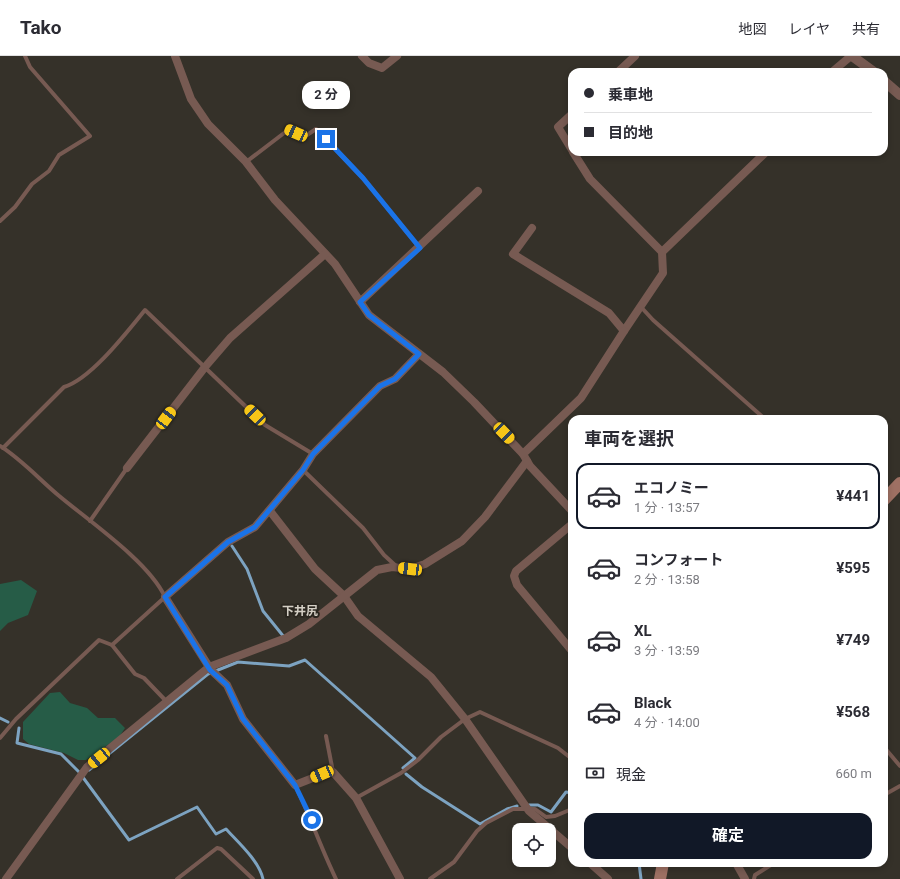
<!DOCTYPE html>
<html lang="ja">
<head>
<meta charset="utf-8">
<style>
  :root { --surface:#fff; --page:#f2f2f3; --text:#2b2b33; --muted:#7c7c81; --line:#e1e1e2; --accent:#111827 }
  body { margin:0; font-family:Roboto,"Noto Sans JP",sans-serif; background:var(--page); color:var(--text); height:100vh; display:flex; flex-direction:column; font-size:15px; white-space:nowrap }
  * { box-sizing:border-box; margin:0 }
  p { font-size:13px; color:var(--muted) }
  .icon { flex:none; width:22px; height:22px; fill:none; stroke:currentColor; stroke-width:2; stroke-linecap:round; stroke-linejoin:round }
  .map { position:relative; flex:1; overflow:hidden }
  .drawer { position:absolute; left:568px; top:359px; width:320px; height:452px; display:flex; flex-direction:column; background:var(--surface); border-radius:12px; box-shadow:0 2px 6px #0003 }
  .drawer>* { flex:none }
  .banner { position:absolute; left:568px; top:12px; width:320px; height:88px; border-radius:12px; box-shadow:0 2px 6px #0003; display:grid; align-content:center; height:88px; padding:0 16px; background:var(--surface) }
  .controls { position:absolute; left:512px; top:767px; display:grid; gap:8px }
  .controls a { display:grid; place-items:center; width:44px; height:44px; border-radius:8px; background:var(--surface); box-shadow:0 2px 6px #0003; font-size:20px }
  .end { position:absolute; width:18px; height:18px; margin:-9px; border:5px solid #1a73e8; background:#fff; box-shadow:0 0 0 2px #fff }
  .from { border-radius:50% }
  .bubble { position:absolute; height:28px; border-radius:12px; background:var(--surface); box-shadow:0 2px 6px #0003; font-size:13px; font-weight:700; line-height:28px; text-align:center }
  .car { position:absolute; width:12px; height:24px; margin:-12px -6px; border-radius:5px; box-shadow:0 0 3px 1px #0007; background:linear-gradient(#f5c518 24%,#345 0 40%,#f5c518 0 76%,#345 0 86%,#f5c518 0) }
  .banner b { display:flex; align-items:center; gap:14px; height:38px; font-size:15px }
  .banner b+b { border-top:1px solid var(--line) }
  .banner i { width:10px; height:10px; background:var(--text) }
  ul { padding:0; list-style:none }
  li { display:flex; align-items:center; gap:12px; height:66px; margin:0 8px 6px; padding:0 8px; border:2px solid transparent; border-radius:12px }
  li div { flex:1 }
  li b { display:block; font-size:15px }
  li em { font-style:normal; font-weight:700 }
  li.selected { border-color:var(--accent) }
  li>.icon { width:36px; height:36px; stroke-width:1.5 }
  h2 { padding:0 16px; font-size:18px; line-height:48px }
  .pay { display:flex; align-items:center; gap:10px; height:44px; padding:0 16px; font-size:15px }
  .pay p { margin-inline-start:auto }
  .primary-button { display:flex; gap:8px; margin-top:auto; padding:8px 16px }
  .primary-button a { flex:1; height:46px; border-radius:12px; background:var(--accent); color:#fff; font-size:16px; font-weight:700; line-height:46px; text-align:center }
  header { display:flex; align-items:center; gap:24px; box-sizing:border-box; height:56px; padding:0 20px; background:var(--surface); border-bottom:1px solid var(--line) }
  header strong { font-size:19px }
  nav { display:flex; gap:22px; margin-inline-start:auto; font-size:14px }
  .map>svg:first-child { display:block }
</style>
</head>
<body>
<header>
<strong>Tako</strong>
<nav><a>地図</a><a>レイヤ</a><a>共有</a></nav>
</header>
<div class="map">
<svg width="900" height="823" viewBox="0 0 900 823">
  <rect width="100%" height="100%" fill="#353129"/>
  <g fill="#265c47">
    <polygon points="21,524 37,535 28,559 8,567 0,575 0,528"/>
    <polygon points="60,636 70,647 87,652 98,662 115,662 125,672 119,681 86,704 78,704 64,697 29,688 23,683 23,666 50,637"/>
  </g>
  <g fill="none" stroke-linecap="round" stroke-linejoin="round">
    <g stroke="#7da3c1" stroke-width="3">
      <polyline points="232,490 247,513 263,555 284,581"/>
      <polyline points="0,662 8,666"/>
      <path d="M19,672L17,687L61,698L79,716L129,784L197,751L216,778L226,773C239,787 259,805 263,823"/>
      <polyline points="89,714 208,618 238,606 289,610 305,604 415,702 403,712"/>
      <polyline points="406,718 422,731 480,768 507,753 517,750"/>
      <polyline points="529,749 538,749 551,756 566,736 572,737"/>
      <polyline points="639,807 641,823"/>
    </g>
    <g stroke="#775a52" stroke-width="4">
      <polyline points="246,106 288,74 304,81 316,73 363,122 419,191"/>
      <polyline points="0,165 15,151 32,128 49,115 59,99 90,80 30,11 25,0"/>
      <polyline points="641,251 653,264 765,363"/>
      <path d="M0,390C21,403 39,423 58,439C89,465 149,506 165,541L112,589L135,618L144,622L167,646"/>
      <path d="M3,392L64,331C91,323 127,276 145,254L265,369L313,398"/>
      <polyline points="303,414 363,472 384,499 396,510"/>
      <polyline points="90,465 127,412"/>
      <polyline points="326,680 333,716"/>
      <polyline points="0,682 16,663 99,584 112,589"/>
      <polyline points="884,691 900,710"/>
      <path d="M295,729C310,760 321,792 336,823"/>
      <polyline points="884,739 900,730"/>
      <polyline points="356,742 401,717 418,704 441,681 465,663 480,656 558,692 572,703"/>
      <polyline points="177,823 217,792 221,793 253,823"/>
      <polyline points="430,823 454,806 477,775 486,767 513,753 535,753 546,761 555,760 572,753"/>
      <polyline points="754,823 755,819 774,807"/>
    </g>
    <g stroke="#775a52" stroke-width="8">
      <polyline points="175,0 191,43 208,68 246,106 275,144 335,208 369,259 443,316 474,346 523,398 530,410 572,455"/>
      <polyline points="362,0 369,7 382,12 397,0"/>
      <polyline points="618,16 635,0"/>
      <polyline points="832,16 851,0"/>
      <polyline points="572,58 558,71 572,94"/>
      <polyline points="532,172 513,198 609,257 624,275 663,217 662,196 590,123 573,96"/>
      <polyline points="662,196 766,96"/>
      <polyline points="360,246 478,135"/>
      <polyline points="523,398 581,342 624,275"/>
      <polyline points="127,412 205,311 230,282 325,198"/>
      <polyline points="270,455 315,513 344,540 358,560 431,621 465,663 529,755 572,792"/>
      <polyline points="572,468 516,515 514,520 517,529 572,595"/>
      <polyline points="590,807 608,823"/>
      <polyline points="736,807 745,823"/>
      <polyline points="6,823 87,711 209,611 286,582 309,568 377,514 392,511 410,513 425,508 462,485 485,461 527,405"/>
      <polyline points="400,823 356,742 333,716 323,718 295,729 243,663 227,629 211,614 165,541 228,486 255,471 303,414 313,398 380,330 395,323 419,298"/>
    </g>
    <g stroke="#775a52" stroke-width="10">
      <polyline points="852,0 874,16"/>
      <polyline points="884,25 900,39"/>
    </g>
    <g stroke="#9e7063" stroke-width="12">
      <polyline points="884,444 900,427"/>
      <polyline points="660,823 663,807"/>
    </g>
  </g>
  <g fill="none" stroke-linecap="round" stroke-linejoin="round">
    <polyline stroke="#1a73e8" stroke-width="5" points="312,764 295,729 243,663 227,629 210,614 165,541 228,486 255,471 303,414 313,398 380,330 395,323 419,298 369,259 360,246 420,192 363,122 326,83"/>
  </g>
  <g text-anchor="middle" stroke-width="4" stroke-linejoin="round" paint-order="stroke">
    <g font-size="12" font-weight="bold" fill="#d4cfc5" stroke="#2b2720">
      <text x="300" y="559">下井尻</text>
    </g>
  </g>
</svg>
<div class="controls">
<a><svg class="icon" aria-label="locate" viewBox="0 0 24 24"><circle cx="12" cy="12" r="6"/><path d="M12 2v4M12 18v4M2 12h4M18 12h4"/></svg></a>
</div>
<i class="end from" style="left:312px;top:764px"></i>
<i class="end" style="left:326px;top:83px"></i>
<div class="bubble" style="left:302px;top:25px;width:48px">2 分</div>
<i class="car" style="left:296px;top:77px;rotate:294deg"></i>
<i class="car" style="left:255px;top:359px;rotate:314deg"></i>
<i class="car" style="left:166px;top:362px;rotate:37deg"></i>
<i class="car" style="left:504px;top:377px;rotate:136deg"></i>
<i class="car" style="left:410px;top:513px;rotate:277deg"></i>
<i class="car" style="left:99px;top:702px;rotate:231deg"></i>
<i class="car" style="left:322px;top:718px;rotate:247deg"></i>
<div class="banner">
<b><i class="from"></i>乗車地</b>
<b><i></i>目的地</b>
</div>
<section class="drawer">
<h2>車両を選択</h2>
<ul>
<li class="selected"><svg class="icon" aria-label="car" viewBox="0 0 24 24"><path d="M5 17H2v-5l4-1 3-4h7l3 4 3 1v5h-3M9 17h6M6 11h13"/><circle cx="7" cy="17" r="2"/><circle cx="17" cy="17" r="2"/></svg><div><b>エコノミー</b><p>1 分 · 13:57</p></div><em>¥441</em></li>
<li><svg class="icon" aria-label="car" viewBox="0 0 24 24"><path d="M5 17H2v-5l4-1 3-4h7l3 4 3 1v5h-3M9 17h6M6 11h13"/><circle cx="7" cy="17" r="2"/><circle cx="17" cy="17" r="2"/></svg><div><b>コンフォート</b><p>2 分 · 13:58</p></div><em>¥595</em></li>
<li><svg class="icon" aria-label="car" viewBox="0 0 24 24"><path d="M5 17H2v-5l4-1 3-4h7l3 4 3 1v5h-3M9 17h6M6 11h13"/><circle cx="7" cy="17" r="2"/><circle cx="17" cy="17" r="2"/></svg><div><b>XL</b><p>3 分 · 13:59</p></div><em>¥749</em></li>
<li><svg class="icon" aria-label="car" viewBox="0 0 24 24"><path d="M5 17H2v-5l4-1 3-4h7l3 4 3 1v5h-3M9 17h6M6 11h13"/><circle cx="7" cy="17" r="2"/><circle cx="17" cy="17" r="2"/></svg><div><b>Black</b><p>4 分 · 14:00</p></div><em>¥568</em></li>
</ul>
<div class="pay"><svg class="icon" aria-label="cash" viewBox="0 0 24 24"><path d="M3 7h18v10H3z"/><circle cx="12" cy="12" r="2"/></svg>現金<p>660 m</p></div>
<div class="primary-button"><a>確定</a></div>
</section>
</div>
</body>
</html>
